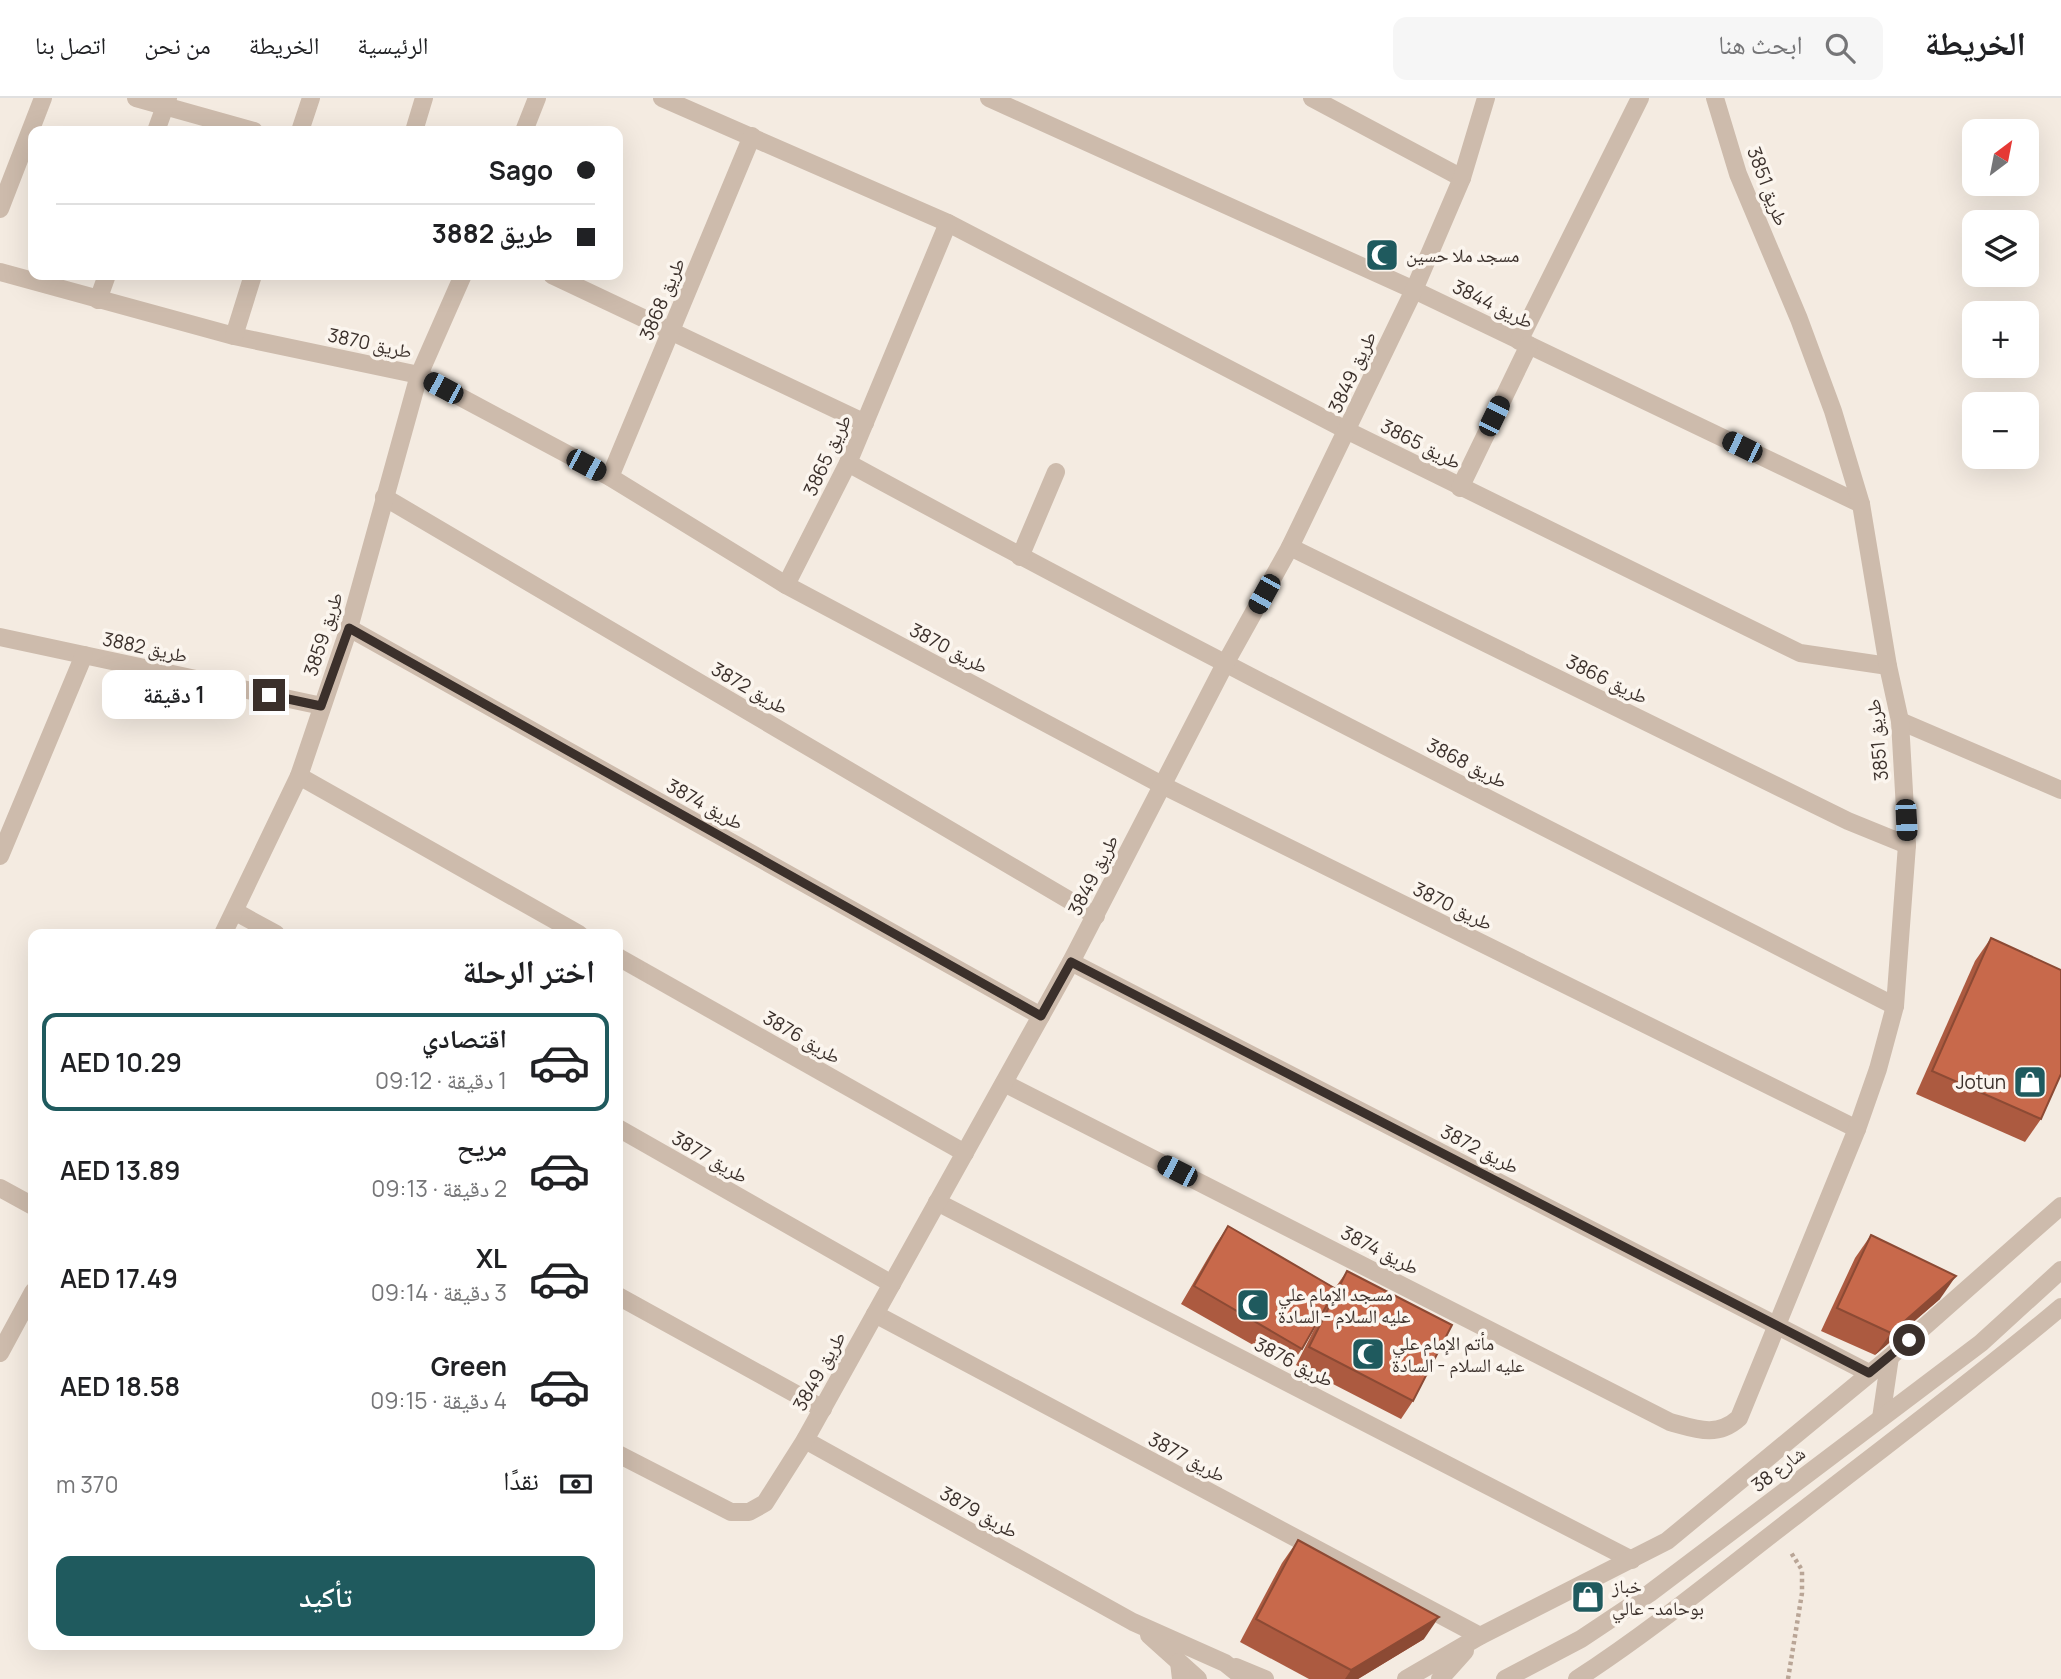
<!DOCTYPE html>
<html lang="ar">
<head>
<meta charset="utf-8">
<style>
  :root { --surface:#fff; --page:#f6f6f6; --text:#202124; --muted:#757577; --line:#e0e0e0; --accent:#1f5a5e }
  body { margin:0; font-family:Manrope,"Noto Naskh Arabic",sans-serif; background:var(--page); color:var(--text); direction:rtl; height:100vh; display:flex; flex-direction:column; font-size:26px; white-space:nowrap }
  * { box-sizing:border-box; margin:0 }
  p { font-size:23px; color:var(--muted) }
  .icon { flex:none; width:38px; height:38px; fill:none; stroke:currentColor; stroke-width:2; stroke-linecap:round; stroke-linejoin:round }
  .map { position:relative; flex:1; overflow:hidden; direction:ltr }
  .drawer { position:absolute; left:28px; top:831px; width:595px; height:721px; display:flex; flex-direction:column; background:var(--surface); border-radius:14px; box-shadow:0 7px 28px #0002; direction:rtl }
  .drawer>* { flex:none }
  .top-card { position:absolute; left:28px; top:28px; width:595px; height:154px; border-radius:14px; box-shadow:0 7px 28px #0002; direction:rtl; display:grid; align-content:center; height:154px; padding:0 28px; background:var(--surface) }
  .needle { width:46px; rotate:32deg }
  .controls { position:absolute; left:1962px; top:21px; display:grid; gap:14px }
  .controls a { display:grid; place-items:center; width:77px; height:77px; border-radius:14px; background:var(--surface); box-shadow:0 7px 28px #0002; font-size:35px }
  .end { position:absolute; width:32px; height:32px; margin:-16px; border:9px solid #3b302b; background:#fff; box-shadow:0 0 0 4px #fff }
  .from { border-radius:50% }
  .bubble { position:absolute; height:49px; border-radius:14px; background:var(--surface); box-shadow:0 7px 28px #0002; font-size:23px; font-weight:600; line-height:49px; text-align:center; direction:rtl }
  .car { position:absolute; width:21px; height:42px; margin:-21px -10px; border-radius:9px; box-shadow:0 0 5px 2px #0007; background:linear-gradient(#222 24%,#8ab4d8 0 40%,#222 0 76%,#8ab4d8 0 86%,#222 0) }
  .top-card b { display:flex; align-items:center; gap:24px; height:66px; font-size:26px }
  .top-card b+b { border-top:2px solid var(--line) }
  .top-card i { width:18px; height:18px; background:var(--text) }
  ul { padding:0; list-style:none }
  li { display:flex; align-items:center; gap:21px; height:98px; margin:0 14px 10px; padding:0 14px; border:4px solid transparent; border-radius:14px }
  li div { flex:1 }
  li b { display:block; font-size:26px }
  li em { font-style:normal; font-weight:600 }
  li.selected { border-color:var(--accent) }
  li>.icon { width:63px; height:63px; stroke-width:1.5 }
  h2 { padding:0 28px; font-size:32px; line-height:84px }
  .pay { display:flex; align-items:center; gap:18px; height:77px; padding:0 28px; font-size:26px }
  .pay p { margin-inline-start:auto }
  .action { display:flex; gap:14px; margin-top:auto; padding:14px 28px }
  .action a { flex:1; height:80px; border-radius:14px; background:var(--accent); color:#fff; font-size:28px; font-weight:600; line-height:80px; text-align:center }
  header { display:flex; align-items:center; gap:42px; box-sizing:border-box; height:98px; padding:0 35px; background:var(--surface); border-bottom:2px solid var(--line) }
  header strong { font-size:33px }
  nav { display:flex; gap:38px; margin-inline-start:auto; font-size:24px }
  .search { width:490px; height:63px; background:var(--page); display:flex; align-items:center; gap:18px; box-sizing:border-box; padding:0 24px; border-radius:14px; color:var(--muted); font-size:26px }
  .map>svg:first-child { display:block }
</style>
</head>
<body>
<header>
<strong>الخريطة</strong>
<div class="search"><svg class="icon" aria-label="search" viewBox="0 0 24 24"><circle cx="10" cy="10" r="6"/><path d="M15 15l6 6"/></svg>ابحث هنا</div>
<nav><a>الرئيسية</a><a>الخريطة</a><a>من نحن</a><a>اتصل بنا</a></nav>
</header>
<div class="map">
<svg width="2061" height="1581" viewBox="0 0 2061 1581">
  <rect width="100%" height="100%" fill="#f4ebe1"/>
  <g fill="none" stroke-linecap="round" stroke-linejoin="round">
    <polyline stroke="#b9a596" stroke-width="4.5" stroke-dasharray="3.5 3.5" stroke-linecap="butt" points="1788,1581 1802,1495 1802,1472 1790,1453"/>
    <g stroke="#cdbbac" stroke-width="18">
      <polyline points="136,0 254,33"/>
      <polyline points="662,0 948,125 1348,333 1800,555 1888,568"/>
      <polyline points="989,0 1414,192 1861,406"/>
      <polyline points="1312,0 1462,80"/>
      <polyline points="156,33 168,0"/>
      <polyline points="300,33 311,0"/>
      <polyline points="414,33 424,0"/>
      <polyline points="524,33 537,0"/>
      <polyline points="0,111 43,0"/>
      <polyline points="0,174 234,238 419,277 610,379 786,487 1162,687 1857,1031"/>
      <polyline points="552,177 865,325"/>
      <polyline points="98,202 107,177"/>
      <polyline points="234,238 253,177"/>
      <polyline points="1519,243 1640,0"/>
      <path d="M848,365C1193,553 1545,729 1895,908"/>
      <polyline points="610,379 752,38"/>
      <polyline points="1460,390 1529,247"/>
      <polyline points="384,399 1096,818"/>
      <polyline points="1290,449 1848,723 1907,747"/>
      <polyline points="1020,459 1056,374"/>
      <polyline points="786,487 848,365 948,125"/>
      <polyline points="349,530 1041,918"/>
      <polyline points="0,539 322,608"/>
      <polyline points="1900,623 2061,692"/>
      <polyline points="299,678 579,836"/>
      <polyline points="0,758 84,557"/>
      <polyline points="236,814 276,836"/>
      <polyline points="223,836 299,678 349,530 419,277 463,177"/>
      <polyline points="618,859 965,1055"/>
      <polyline points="1071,864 1869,1275"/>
      <path d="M1004,985L1670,1324C1696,1331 1717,1340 1739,1320L1857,1031L1878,971L1895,908L1907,747L1900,623L1888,568L1861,406L1833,313L1799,221L1738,76L1715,0"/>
      <polyline points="618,1030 892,1186"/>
      <polyline points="0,1090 33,1108"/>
      <polyline points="937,1104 1632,1462"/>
      <polyline points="618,1198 823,1311"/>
      <polyline points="875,1216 1480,1538"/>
      <polyline points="0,1255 33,1194"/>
      <polyline points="1881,1320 1890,1259"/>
      <polyline points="805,1342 1133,1524 1225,1565 1245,1581"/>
      <polyline points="618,1356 731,1414 749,1414 765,1405 805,1342 1071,864 1225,566 1290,449 1414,192 1462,80 1486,0"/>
      <polyline points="1149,1537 1198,1581"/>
      <polyline points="1236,1569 1265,1581"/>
      <polyline points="1406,1581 1480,1538 1667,1443 1890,1259 2061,1108"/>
      <polyline points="1440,1581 1465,1553"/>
    </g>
    <g stroke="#cdbbac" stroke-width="18">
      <polyline points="1179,1564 1181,1581"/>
      <polyline points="1505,1581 1581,1541 1650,1495 1981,1245 2061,1172"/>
      <path d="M1577,1581C1654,1531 1725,1472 1798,1416C1886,1347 1976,1281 2061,1209"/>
    </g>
  </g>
  <g fill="#ac5a40">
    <polygon points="1991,840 2041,1021 2025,1044 1916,996 1975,863"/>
    <polygon points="1228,1128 1335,1190 1347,1173 1413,1303 1401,1321 1296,1267 1324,1212 1302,1251 1290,1268 1181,1206 1216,1146"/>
    <polygon points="1871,1137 1940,1201 1875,1257 1821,1233 1855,1160"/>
    <polygon points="1298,1442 1424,1541 1358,1581 1309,1581 1240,1544 1282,1465"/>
  </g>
  <g fill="#8c4a34">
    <polygon points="1956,1178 1940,1201 1875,1257 1891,1235"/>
    <polygon points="1439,1519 1424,1541 1358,1581 1345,1581 1351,1572"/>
  </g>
  <g fill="#c8694b" stroke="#8c4a34" stroke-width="2">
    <polygon points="1991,840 2061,872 2061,976 2041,1021 1932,973"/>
    <polygon points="1228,1128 1336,1191 1302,1251 1194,1188"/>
    <polygon points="1871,1137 1956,1178 1891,1235 1837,1210"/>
    <polygon points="1347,1173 1452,1227 1413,1303 1309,1249"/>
    <polygon points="1298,1442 1439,1519 1351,1572 1256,1521"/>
  </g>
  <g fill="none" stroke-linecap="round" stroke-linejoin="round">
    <polyline stroke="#3b302b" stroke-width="9" points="269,597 321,608 349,530 1041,918 1071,864 1869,1275 1909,1242"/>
  </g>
  <defs>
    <symbol id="mosque-square" viewBox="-11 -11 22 22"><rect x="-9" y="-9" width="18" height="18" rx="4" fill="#1f5a5e" stroke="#fbf5ee"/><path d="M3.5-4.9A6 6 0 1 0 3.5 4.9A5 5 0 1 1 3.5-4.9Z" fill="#fff"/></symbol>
    <symbol id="shop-square" viewBox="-11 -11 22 22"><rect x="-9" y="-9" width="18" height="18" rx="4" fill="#1f5a5e" stroke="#fbf5ee"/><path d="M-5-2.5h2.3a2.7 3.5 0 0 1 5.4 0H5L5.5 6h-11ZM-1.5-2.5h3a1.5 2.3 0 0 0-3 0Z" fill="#fff"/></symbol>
  </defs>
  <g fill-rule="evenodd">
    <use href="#mosque-square" x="1363" y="138" width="38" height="38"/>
    <use href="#shop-square" x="2011" y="965" width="38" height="38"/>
    <use href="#mosque-square" x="1234" y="1188" width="38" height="38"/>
    <use href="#mosque-square" x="1349" y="1237" width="38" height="38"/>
    <use href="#shop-square" x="1569" y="1480" width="38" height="38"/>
  </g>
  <g text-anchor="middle" stroke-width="7" stroke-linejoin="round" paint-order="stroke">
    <g font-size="19" fill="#3b302b" stroke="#fbf5ee">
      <text transform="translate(1768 88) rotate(69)" y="7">طريق 3851</text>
      <text transform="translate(662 201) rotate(-67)" y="7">طريق 3868</text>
      <text transform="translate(1493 206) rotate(26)" y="7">طريق 3844</text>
      <text transform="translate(370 245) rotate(12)" y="7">طريق 3870</text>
      <text transform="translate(1352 274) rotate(-65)" y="7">طريق 3849</text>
      <text transform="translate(1421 346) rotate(27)" y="7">طريق 3865</text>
      <text transform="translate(827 357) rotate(-65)" y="7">طريق 3865</text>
      <text transform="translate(323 536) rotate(-72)" y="7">طريق 3859</text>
      <text transform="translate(145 549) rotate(12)" y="7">طريق 3882</text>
      <text transform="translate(949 550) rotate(28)" y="7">طريق 3870</text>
      <text transform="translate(1607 581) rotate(26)" y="7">طريق 3866</text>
      <text transform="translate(750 590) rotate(30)" y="7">طريق 3872</text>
      <text transform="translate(1877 642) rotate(-96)" y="7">طريق 3851</text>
      <text transform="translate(1467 665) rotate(27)" y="7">طريق 3868</text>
      <text transform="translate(705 706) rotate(29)" y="7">طريق 3874</text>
      <text transform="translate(1093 777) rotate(-63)" y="7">طريق 3849</text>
      <text transform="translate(1453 808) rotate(26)" y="7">طريق 3870</text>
      <text transform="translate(802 939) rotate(30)" y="7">طريق 3876</text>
      <text transform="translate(1480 1051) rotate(27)" y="7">طريق 3872</text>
      <text transform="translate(710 1059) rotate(30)" y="7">طريق 3877</text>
      <text transform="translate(1380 1152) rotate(27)" y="7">طريق 3874</text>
      <text transform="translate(1294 1264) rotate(27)" y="7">طريق 3876</text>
      <text transform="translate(819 1273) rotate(-61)" y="7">طريق 3849</text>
      <text transform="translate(1187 1359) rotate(28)" y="7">طريق 3877</text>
      <text transform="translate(1778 1371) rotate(-37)" y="7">شارع 38</text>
      <text transform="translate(979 1414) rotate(29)" y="7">طريق 3879</text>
    </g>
    <g font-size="19" fill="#3b302b" stroke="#fbf5ee" text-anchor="start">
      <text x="1406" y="164">مسجد ملا حسين</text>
      <text x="2006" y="991" text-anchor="end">Jotun</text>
      <text x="1278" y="1203">مسجد الإمام علي<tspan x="1278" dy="22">عليه السلام - السادة</tspan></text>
      <text x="1392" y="1252">مأتم الإمام علي<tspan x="1392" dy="22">عليه السلام - السادة</tspan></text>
      <text x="1612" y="1495">خباز<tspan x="1612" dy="22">بوحامد- عالي</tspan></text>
    </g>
  </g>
</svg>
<div class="controls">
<a><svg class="needle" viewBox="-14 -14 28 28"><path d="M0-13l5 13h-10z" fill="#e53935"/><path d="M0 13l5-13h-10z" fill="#757577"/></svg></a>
<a><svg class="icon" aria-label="layers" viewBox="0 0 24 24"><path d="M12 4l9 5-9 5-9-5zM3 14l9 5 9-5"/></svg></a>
<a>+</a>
<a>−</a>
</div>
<i class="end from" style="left:1909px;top:1242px"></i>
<i class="end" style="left:269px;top:597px"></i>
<div class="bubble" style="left:102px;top:572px;width:144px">1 دقيقة</div>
<i class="car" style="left:443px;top:290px;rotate:298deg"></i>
<i class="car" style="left:1494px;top:318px;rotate:26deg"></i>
<i class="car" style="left:1742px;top:349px;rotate:296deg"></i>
<i class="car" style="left:586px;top:367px;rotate:118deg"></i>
<i class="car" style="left:1264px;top:496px;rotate:209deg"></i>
<i class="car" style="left:1906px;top:722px;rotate:177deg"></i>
<i class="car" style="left:1177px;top:1073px;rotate:297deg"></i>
<div class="top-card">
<b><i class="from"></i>Sago</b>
<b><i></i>طريق 3882</b>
</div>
<section class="drawer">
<h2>اختر الرحلة</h2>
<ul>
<li class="selected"><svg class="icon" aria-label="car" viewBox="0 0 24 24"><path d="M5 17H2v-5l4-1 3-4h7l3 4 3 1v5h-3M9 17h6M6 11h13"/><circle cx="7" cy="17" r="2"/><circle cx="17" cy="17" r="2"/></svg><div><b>اقتصادي</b><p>1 دقيقة · 09:12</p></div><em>AED 10.29</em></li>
<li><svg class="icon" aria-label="car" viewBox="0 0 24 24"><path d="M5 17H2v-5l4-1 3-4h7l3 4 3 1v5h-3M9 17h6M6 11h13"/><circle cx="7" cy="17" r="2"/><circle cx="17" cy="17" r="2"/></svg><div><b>مريح</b><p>2 دقيقة · 09:13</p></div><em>AED 13.89</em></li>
<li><svg class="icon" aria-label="car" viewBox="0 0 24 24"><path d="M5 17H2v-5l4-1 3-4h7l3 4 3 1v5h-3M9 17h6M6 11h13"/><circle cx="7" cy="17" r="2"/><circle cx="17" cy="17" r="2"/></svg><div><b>XL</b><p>3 دقيقة · 09:14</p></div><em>AED 17.49</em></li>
<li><svg class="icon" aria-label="car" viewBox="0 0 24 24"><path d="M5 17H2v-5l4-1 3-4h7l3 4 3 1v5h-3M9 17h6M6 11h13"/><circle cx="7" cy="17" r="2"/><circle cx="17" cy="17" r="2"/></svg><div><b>Green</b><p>4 دقيقة · 09:15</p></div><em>AED 18.58</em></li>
</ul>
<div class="pay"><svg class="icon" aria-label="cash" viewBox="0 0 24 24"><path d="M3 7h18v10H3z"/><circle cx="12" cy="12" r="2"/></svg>نقدًا<p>370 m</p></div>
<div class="action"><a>تأكيد</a></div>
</section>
</div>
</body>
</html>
